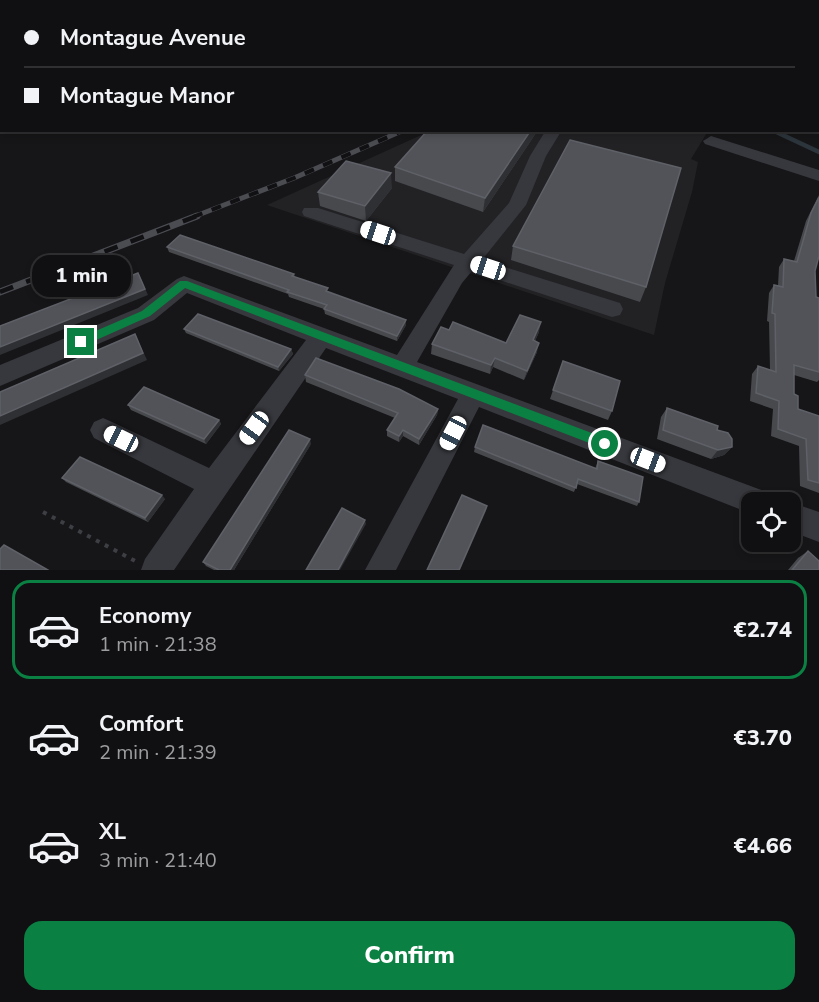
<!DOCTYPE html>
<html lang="en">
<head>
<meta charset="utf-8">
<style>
  :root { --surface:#101012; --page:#19191b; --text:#f1f3f6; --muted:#9c9d9f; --line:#303032; --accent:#0b8043 }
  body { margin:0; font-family:"Nunito Sans",sans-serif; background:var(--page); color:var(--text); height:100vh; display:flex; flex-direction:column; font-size:22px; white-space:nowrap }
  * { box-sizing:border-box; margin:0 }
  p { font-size:20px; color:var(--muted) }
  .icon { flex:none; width:33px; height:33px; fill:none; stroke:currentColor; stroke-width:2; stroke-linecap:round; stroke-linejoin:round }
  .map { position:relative; height:570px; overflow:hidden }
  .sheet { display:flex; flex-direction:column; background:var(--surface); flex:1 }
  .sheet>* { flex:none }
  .top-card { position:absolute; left:0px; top:0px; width:819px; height:132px; box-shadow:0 3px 9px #0003,0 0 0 2px var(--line); display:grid; align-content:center; height:132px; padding:0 24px; background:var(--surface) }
  .buttons { position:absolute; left:741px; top:492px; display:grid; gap:12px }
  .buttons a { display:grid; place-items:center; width:60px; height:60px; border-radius:12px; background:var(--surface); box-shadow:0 3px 9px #0003,0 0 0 2px var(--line); font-size:30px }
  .end { position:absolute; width:27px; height:27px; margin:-14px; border:8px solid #0b8043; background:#fff; box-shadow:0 0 0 3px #fff }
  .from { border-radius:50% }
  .bubble { position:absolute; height:42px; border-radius:18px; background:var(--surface); box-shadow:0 3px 9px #0003,0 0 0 2px var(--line); font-size:20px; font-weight:800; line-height:42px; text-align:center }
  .car { position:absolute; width:18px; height:36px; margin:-18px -9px; border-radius:8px; box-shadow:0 0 4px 2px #0007; background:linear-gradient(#fff 24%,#345 0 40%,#fff 0 76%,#345 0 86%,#fff 0) }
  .top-card b { display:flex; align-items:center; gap:21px; height:57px; font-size:22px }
  .top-card b+b { border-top:2px solid var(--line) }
  .top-card i { width:15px; height:15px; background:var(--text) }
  ul { padding:10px 0 0; list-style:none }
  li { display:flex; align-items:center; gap:18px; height:99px; margin:0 12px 9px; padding:0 12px; border:3px solid transparent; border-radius:18px }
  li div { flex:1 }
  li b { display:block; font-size:22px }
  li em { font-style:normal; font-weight:800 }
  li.active { border-color:var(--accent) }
  li>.icon { width:54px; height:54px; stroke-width:1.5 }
  .primary-button { display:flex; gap:12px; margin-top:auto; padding:12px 24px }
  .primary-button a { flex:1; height:69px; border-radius:18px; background:var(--accent); color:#fff; font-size:24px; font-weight:800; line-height:69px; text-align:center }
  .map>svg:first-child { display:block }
</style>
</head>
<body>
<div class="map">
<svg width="819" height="570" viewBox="0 0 819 570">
  <rect width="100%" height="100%" fill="#161618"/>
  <polygon fill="#222225" points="430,131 708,131 691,159 698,162 692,192 665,283 654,335 267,205"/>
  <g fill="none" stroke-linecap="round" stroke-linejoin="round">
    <polyline stroke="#2c353c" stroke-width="4.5" points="772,130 819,152"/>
    <polyline stroke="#3d3f44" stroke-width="4" stroke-dasharray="4 6" stroke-linecap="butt" points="43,512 137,562"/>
    <g fill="#37383d" fill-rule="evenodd">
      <polygon points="485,0 498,0 499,2 486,2"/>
      <polygon points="599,0 613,0 598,2"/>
      <polygon points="659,0 671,0 658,2"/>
      <polygon points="546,130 562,130 546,156 526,205 482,260 620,303 623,309 620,315 612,317 472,271 462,283 417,362 767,492 771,502 752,502 752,514 479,407 396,570 365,570 458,399 326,348 174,570 141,570 145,559 194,489 94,438 90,430 94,422 103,418 112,422 209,468 306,340 187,293 154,320 0,386 0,365 138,308 177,279 184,276 397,355 454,265 304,216 302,212 304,208 318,208 464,254 509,203 530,156"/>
      <polygon points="711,136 819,170 819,181 705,144 703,141"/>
      <polygon points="788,502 790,502 819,512 819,542 790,531 790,502"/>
    </g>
    <defs>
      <polyline id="rail-far1" points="193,217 294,178 404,130"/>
      <polyline id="rail" points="0,292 197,216"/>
    </defs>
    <use href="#rail-far1" stroke="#4a4c52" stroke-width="5"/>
    <use href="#rail" stroke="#4a4c52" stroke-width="7"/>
    <use href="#rail-far1" stroke="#111113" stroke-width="4" stroke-dasharray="10" stroke-linecap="butt"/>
    <use href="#rail" stroke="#111113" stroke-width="4.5" stroke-dasharray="14" stroke-linecap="butt"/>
  </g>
  <g fill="#47494d">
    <polygon points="519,0 596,0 596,2 521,2"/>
    <rect x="680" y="0" width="51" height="2"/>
    <polygon points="792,0 819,0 819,31 818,29 818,2 791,2"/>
    <polygon points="538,130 483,212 395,181 395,167"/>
    <polygon points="392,188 366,221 320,206 318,192"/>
    <polygon points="819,195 819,256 815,271 818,347 819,347 819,380 817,382 794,375 794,394 798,409 819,416 819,493 800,486 799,446 771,436 773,409 750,401 752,374 758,366 770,370 769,322 767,321 769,293 774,285 778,286 779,267 784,259 794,261 806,221"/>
    <polygon points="513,246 646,287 640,302 511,260"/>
    <polygon points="167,247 294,274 295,277 406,325 397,341 325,314 324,309 289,297 288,294 169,252"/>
    <polygon points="184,329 291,349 293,354 279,371 186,333"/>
    <polygon points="449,330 506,343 539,332 535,341 537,352 524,380 493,367 490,374 431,354 432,344"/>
    <polygon points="563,361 612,411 608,420 550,399"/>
    <polygon points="305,375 438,409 437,415 419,445 403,436 399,442 387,436 387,430 395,418 306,382"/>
    <polygon points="128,405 219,420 221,424 206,444 131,410"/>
    <polygon points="667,408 717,430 732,447 724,455 711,459 657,439 661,417"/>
    <polygon points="311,444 234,570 214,570 206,566 203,562"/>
    <polygon points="475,447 595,469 598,461 639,502 637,506 577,484 574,492 474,452"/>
    <polygon points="62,478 165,499 148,522 66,482"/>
    <polygon points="808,551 819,570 788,570 798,558"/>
  </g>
  <g fill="#2f3033">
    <polygon points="556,0 596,0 596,2 550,2"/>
    <polygon points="531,130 538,130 483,212 485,198"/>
    <polygon points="391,173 392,188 366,221 365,206"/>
    <polygon points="138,273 148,295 0,355 0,347"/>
    <polygon points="406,320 406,325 397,341 397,336"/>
    <polygon points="541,322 539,332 531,350 533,340"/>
    <polygon points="135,334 147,360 0,425 0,416"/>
    <polygon points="539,343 537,352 524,380 527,371"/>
    <polygon points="291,349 293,354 279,371 278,367"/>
    <polygon points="495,358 493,367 490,374 491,365"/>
    <polygon points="438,409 437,415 419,445 419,439"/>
    <polygon points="219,420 221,424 206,444 204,439"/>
    <polygon points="403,430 403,436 399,442 399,436"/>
    <polygon points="310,439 311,444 234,570 230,570"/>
    <polygon points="732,447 724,455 711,459 718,450"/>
    <polygon points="162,495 165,499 148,522 145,518"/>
    <polygon points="487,506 486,511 460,570 459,570"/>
    <polygon points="365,520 366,524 340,570 338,570"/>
  </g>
  <g fill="#525359" stroke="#5f6168" stroke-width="1.5">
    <polygon points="150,0 215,0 215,2 151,2"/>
    <polygon points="224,0 287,0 288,2 215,2"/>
    <polygon points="541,0 556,0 550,2 543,2"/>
    <polygon points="689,0 731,0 731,2 704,2"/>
    <polygon points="796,0 819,0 819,22 818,20 818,2 797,2"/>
    <polygon points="428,130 531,130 485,198 395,167"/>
    <polygon points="570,140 681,168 646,287 513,246"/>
    <polygon points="346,161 391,173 365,206 318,192"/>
    <polygon points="819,197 819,256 815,271 816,297 819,298 819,372 794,365 794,394 798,396 798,409 819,416 819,483 808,480 806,439 778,429 779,401 756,393 758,366 776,372 775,314 772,313 774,285 783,287 784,259 797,262 811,213"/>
    <polygon points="180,235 294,274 292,276 328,288 326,291 406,320 397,336 324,309 327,305 287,292 289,290 167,247"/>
    <polygon points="138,273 145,289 0,347 0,326"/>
    <polygon points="198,314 291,349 278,367 184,329"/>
    <polygon points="520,315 541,322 533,340 539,343 527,371 495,358 491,365 432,344 441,327 449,330 453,322 506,343"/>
    <polygon points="135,334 143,353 0,416 0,392"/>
    <polygon points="316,358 399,389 438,409 419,439 403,430 399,436 387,430 398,413 305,375"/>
    <polygon points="563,361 620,381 612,411 553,390"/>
    <polygon points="144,387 219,420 204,439 128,405"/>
    <polygon points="667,408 718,426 717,430 728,433 732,439 732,447 718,450 663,430"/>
    <polygon points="483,425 597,469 598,461 643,477 639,502 578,479 576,488 475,447"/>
    <polygon points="289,430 310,439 230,570 219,570 203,562"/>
    <polygon points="80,457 162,495 145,518 62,478"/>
    <polygon points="462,495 487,506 459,570 427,570"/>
    <polygon points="342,508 365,520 338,570 306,570"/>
    <polygon points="4,545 48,570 0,570 0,549"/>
    <polygon points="808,551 819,561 819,570 792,570"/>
  </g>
  <polygon fill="#0b8043" points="180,281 187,281 605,438 611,444 605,449 185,288 150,316 85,345 77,345 77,339 142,311"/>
</svg>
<div class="buttons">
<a><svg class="icon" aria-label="locate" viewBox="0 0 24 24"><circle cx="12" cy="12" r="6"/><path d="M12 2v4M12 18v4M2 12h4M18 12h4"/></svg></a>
</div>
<i class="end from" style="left:605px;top:444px"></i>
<i class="end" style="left:81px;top:342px"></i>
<div class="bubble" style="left:32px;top:255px;width:99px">1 min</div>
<i class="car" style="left:378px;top:233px;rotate:288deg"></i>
<i class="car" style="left:488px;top:268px;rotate:288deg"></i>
<i class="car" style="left:254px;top:428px;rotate:216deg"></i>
<i class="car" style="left:453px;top:433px;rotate:208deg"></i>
<i class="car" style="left:121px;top:439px;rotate:296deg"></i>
<i class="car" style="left:648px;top:460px;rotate:111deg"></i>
<div class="top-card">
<b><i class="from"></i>Montague Avenue</b>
<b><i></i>Montague Manor</b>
</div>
</div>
<section class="sheet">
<ul>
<li class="active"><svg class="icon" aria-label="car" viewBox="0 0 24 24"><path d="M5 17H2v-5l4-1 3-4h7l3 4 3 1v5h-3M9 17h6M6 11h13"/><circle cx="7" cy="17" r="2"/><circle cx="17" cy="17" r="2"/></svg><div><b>Economy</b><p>1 min · 21:38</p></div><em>€2.74</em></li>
<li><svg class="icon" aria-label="car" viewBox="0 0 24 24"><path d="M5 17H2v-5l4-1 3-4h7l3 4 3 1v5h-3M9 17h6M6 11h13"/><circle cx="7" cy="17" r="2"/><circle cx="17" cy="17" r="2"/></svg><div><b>Comfort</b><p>2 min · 21:39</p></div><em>€3.70</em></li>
<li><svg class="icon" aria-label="car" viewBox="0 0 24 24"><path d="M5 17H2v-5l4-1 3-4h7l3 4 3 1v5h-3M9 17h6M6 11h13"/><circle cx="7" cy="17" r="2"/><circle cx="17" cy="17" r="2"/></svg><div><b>XL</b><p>3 min · 21:40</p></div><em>€4.66</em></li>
</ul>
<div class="primary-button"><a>Confirm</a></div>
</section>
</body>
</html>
